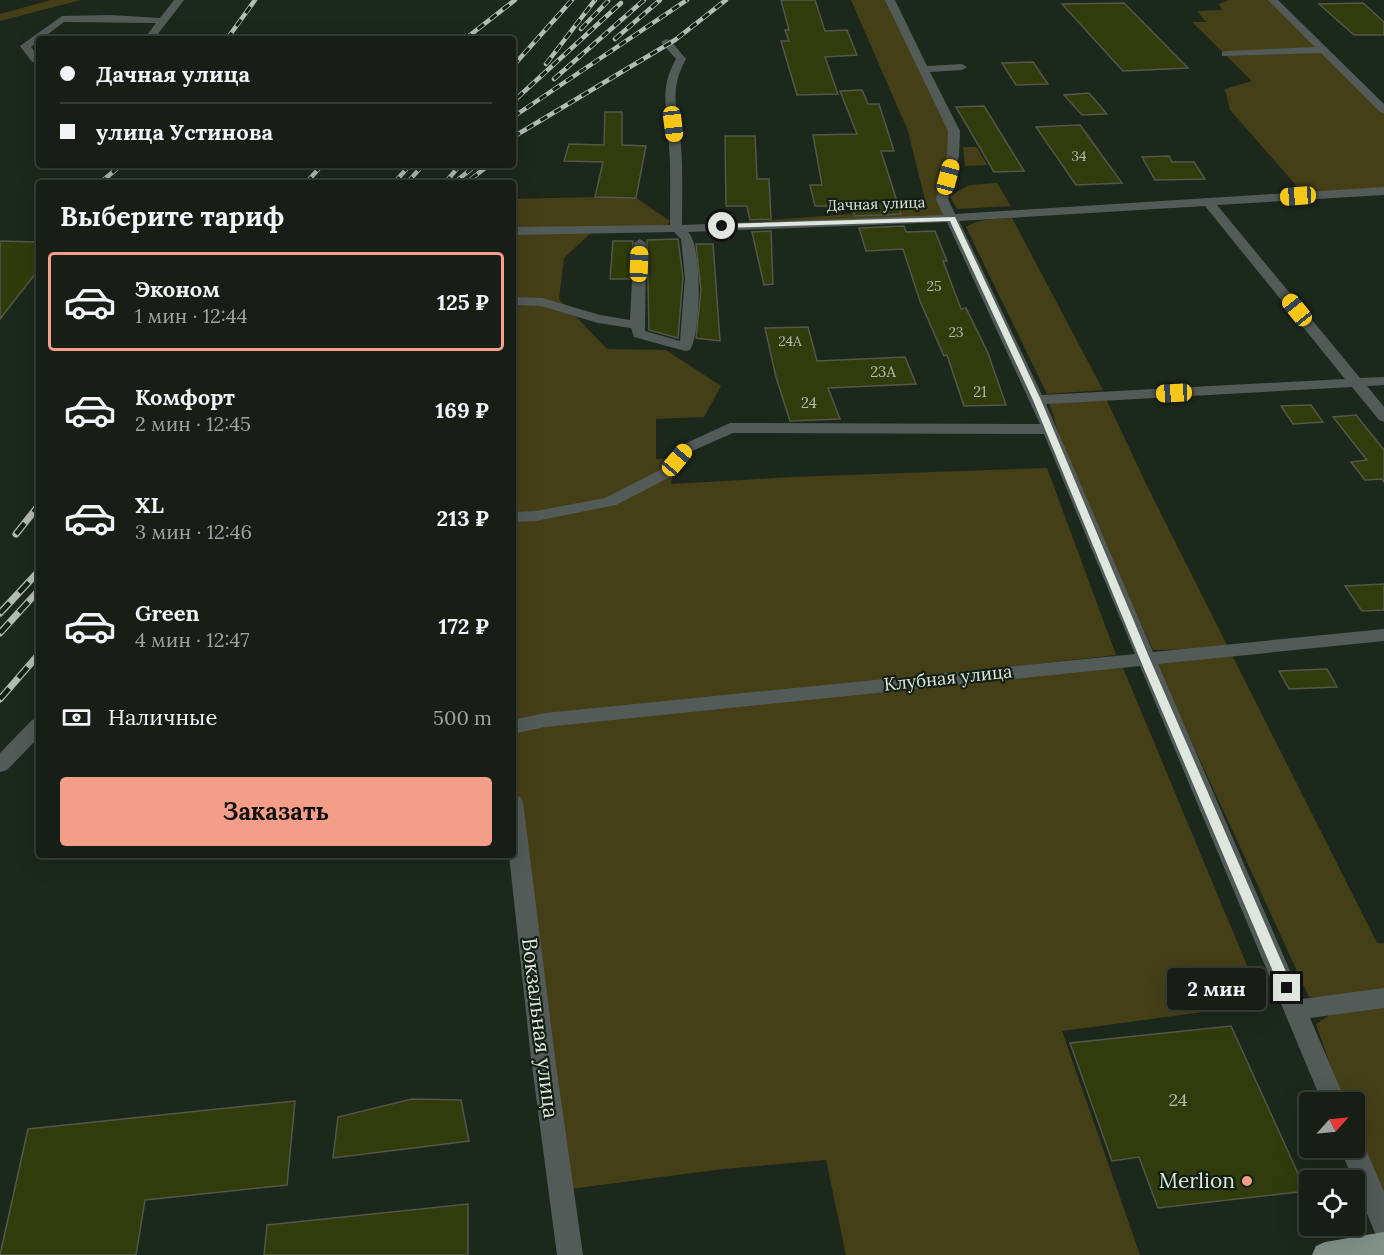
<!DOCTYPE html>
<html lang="ru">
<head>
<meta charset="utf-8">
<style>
  :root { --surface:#161e16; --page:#232b23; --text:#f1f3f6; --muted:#9ea2a1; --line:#353c35; --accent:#f49e89 }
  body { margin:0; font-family:Lora,serif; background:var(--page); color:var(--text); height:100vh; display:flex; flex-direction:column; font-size:22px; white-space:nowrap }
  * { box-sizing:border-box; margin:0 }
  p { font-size:20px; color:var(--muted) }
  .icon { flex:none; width:33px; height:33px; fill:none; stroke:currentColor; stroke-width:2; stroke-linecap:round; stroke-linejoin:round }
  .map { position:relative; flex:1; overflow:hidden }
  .details { position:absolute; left:36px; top:180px; width:480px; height:678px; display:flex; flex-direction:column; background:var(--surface); border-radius:6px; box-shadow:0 6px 24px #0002,0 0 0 2px var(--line) }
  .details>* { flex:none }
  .guide { position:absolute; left:36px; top:36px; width:480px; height:132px; border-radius:6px; box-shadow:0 6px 24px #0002,0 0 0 2px var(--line); display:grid; align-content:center; height:132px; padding:0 24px; background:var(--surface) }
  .needle { width:39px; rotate:63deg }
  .fabs { position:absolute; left:1299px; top:1092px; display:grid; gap:12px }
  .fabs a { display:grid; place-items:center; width:66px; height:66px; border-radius:6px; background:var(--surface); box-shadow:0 6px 24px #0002,0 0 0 2px var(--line); font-size:30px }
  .end { position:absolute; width:27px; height:27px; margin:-14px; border:8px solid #dee6de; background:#111; box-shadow:0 0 0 3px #111 }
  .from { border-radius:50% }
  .bubble { position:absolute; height:42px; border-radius:6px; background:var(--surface); box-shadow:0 6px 24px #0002,0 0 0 2px var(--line); font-size:20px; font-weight:700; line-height:42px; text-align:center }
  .car { position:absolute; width:18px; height:36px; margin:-18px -9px; border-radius:8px; box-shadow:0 0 4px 2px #0007; background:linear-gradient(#f5c518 24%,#345 0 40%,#f5c518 0 76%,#345 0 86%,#f5c518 0) }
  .guide b { display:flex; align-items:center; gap:21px; height:57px; font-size:22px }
  .guide b+b { border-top:2px solid var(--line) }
  .guide i { width:15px; height:15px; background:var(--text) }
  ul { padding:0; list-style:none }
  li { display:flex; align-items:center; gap:18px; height:99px; margin:0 12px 9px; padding:0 12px; border:3px solid transparent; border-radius:6px }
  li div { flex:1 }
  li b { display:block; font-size:22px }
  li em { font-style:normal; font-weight:700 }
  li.on { border-color:var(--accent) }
  li>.icon { width:54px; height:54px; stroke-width:1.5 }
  h2 { padding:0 24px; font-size:27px; line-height:72px }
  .pay { display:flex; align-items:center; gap:15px; height:66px; padding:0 24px; font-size:22px }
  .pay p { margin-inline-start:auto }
  .button { display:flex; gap:12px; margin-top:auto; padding:12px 24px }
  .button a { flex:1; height:69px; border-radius:6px; background:var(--accent); color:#111; font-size:24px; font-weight:700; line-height:69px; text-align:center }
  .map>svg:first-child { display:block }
</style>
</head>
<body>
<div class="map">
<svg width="1384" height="1255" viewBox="0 0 1384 1255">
  <rect width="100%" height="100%" fill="#1d281d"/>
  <g fill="#453f18">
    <polygon points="51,0 81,0 0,21 0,14"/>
    <polygon points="851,0 890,0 954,131 942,199 948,217 745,222 927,208 908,131"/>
    <polygon points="1229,0 1273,0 1384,110 1384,191 1298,196 1295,184 1230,110 1225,89 1252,81 1192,22 1206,22 1197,11 1222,10 1219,4"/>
    <polygon points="963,147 977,147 987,165 965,166"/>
    <polygon points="997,183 1011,206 957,209 950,196 969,185"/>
    <polygon points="595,197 636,198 670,221 665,229 594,230 564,258 559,299 607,349 666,350 721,386 704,417 656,419 656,459 675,459 671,484 793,477 1047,468 1116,655 602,714 1121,663 1263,1004 1062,1031 1140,1255 846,1255 826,1160 723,1169 570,1189 513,802 513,199"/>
    <path d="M1012,218L1103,390L1047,394L966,227C980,218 996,219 1012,218Z"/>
    <polygon points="1106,399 1150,492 1377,943 1384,943 1384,990 1347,997 1309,997 1155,662 1224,649 1153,650 1069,466 1049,402"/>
    <polygon points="1384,1007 1384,1222 1355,1137 1354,1102 1343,1102 1316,1024 1338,1010"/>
  </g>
  <g fill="#303c0c" stroke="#525748" stroke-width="1.5">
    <polygon points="781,0 815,0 825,31 847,30 857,55 825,57 838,94 797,95 781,41 789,41 785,30 789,30"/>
    <polygon points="1124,3 1188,68 1123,71 1062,4"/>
    <polygon points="1363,3 1384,22 1384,35 1354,35 1319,4"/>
    <polygon points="1033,62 1048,84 1016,85 1002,63"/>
    <polygon points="862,90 868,104 879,104 894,151 881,151 901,214 855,216 851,206 815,206 810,185 822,185 813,135 857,134 840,91"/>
    <polygon points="1089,93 1107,114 1082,115 1064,95"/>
    <polygon points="984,106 1024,171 994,172 956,107"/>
    <polygon points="605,112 622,112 622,145 646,146 636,198 595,197 603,162 564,161 569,144 604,145"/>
    <polygon points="1080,125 1122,183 1076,185 1036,127"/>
    <polygon points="725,136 755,136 757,179 769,179 771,219 750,220 747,206 726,206"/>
    <polygon points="1169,156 1172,162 1194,162 1205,179 1155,180 1142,157"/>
    <polygon points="904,226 906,232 935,231 947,261 943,261 961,309 966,308 988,353 1006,405 964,406 947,355 944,356 920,301 903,249 866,251 859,228"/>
    <polygon points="771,231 773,284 764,285 752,232"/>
    <polygon points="678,239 683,277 678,338 649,330 647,240"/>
    <polygon points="0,241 39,242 39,269 0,319"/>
    <polygon points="613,241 633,241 630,279 610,279"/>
    <polygon points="696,244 713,244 720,341 696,338 701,290"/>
    <polygon points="808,327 817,361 905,357 916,384 828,388 840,419 790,421 776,377 765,328"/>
    <polygon points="1311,405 1323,422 1293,424 1281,406"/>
    <polygon points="1356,415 1384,450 1384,482 1382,479 1365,480 1351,462 1367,460 1333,417"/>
    <polygon points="1384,584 1384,610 1362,611 1345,586"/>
    <polygon points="1327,669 1337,687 1289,689 1279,671"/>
    <polygon points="1231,1026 1306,1191 1158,1208 1139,1157 1112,1161 1070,1043"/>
    <polygon points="412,1099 461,1100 469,1141 333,1158 338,1117"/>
    <polygon points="295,1101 287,1185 145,1200 136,1255 0,1255 28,1129"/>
    <polygon points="468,1204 468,1255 264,1255 267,1225"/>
  </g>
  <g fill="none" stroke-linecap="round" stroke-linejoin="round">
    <g fill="#535b58" fill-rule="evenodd">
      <polygon points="174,0 184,0 154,39 144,39 156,23 64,22 31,47 39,57 39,62 32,62 20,46 62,16 110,15 160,18"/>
      <path d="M885,0H895L927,66L962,64L967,67L962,70L930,72L960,131L959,156L948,199L955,214L1384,187V195L1217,205L1360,378L1384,377V385L1367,386L1384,407V422L1379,420L1352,387L1046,404L1153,652L1384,629V641L1158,664L1302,999L1384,988V1008L1310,1018L1346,1102H1322L1140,666L545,727L513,734V720L545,713L1135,654L1044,434L733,433L692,451L672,476L616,505L536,521L513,522V512L536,511L605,498L660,470L682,445L730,423L1040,424L947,222L688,232C703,247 701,332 690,350L685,351L634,337L631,328L598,323L541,306L513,305V297L542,298L600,315L630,320L634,243L640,239L646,243L645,331L680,341L685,277L681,239L674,232L513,235V227L670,225C670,199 671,172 669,145C668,112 658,90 676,59L661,42L666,39L670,40L686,59C668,91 678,111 681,145C683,171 682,198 682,225L943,215L936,199L947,156L948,131ZM1205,206L1345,379L1042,395L959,221Z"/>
      <polygon points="1268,0 1278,0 1384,104 1384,113 1380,112 1321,53 1222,56 1222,52 1226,51 1315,47"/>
      <polygon points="39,718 39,737 7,770 0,772 0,753 32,720"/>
      <polygon points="513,794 520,797 523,802 555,1058 583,1255 557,1255 531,1058 509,855 513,855"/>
      <polygon points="1354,1137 1362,1140 1384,1192 1384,1237 1375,1233 1340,1148 1354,1148"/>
    </g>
    <polygon fill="#81918a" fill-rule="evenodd" points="1384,1232 1384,1255 1312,1255 1316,1246 1325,1242"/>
    <defs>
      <g id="rail-far1">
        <polyline points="581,29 608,1"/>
        <polyline points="227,39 255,0"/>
        <polyline points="465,39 515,0"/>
        <polyline points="615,39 660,0"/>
        <polyline points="546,64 595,0"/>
        <polyline points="513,66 572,0"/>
        <polyline points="554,79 644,0"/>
        <polyline points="517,98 621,3"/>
        <polyline points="513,117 687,0"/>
        <polyline points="513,137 675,40 726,0"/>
        <polyline points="471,179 489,165"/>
        <polyline points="100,183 121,165"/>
        <polyline points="306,183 322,165"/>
        <polyline points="394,183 410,165"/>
        <polyline points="407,183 423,165"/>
        <polyline points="445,183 460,165"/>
        <polyline points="454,183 476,165"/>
      </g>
      <g id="rail">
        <polyline points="16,534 39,505"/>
        <polyline points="0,613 39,571"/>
        <polyline points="0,633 39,590"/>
        <polyline points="0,699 39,654"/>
      </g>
    </defs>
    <use href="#rail-far1" stroke="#b3bcb3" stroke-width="4.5"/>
    <use href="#rail" stroke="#b3bcb3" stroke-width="7"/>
    <use href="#rail-far1" stroke="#141f14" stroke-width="3" stroke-dasharray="8" stroke-linecap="butt"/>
    <use href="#rail" stroke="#141f14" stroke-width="4.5" stroke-dasharray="14" stroke-linecap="butt"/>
  </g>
  <polygon fill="#dee6de" points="955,217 1041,400 1149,657 1293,988 1291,991 1287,993 1280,988 1139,657 1033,400 950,221 722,228 719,226 722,224"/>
  <circle fill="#f49e89" stroke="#141f14" stroke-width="2" cx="1247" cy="1181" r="6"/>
  <g text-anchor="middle" stroke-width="4.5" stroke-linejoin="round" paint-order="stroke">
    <g font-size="14" fill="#b2bcaa">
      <text x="1079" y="161">34</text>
      <text x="934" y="291">25</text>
      <text x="956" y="337">23</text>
      <text x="790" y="346">24А</text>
    </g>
    <g font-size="15" fill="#dee6de" stroke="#141f14">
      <text transform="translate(876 204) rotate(-2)" y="5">Дачная улица</text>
    </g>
    <g font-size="15" fill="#b2bcaa">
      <text x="883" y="377">23А</text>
      <text x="980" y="397">21</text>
      <text x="809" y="408">24</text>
    </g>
    <g font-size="18" fill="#dee6de" stroke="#141f14">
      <text transform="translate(948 678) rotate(-6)" y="6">Клубная улица</text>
    </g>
    <g font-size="18" fill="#b2bcaa">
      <text x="1178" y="1106">24</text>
    </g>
    <g font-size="21" fill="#dee6de" stroke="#141f14">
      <text transform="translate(540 1028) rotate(83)" y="7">Вокзальная улица</text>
    </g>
    <g font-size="21" fill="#dee6de" stroke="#141f14" text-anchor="end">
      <text x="1235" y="1188">Merlion</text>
    </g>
  </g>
</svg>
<div class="fabs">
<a><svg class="needle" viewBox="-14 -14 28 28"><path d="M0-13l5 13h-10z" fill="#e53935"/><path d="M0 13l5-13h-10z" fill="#9ea2a1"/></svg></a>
<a><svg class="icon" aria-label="locate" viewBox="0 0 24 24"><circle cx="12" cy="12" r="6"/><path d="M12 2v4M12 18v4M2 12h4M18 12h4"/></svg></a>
</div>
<i class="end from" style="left:722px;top:226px"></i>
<i class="end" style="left:1287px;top:988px"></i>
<div class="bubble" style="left:1167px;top:968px;width:99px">2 мин</div>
<i class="car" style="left:673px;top:124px;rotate:173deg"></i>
<i class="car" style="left:948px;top:177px;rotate:15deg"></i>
<i class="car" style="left:1298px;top:196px;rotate:266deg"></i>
<i class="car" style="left:639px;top:264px;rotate:2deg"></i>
<i class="car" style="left:1297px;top:310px;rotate:321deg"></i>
<i class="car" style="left:1174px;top:393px;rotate:267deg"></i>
<i class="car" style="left:677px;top:460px;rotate:40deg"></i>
<div class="guide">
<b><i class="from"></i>Дачная улица</b>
<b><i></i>улица Устинова</b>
</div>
<section class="details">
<h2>Выберите тариф</h2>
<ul>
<li class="on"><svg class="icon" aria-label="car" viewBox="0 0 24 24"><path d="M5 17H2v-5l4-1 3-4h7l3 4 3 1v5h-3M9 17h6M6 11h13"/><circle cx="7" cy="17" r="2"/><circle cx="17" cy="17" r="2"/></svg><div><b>Эконом</b><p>1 мин · 12:44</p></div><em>125 ₽</em></li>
<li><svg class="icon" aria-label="car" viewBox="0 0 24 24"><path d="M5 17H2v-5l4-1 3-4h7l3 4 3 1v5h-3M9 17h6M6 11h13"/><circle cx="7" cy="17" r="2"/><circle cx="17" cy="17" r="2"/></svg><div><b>Комфорт</b><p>2 мин · 12:45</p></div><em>169 ₽</em></li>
<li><svg class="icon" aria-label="car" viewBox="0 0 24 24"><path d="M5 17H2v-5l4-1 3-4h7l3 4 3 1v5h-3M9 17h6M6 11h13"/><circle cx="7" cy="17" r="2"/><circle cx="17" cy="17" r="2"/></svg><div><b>XL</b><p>3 мин · 12:46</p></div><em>213 ₽</em></li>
<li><svg class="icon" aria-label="car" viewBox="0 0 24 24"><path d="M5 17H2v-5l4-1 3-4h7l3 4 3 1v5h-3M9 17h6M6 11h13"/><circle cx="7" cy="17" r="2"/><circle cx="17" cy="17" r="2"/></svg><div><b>Green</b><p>4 мин · 12:47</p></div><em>172 ₽</em></li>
</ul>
<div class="pay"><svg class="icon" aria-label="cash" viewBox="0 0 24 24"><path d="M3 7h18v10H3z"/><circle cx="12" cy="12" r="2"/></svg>Наличные<p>500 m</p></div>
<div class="button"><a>Заказать</a></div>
</section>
</div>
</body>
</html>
